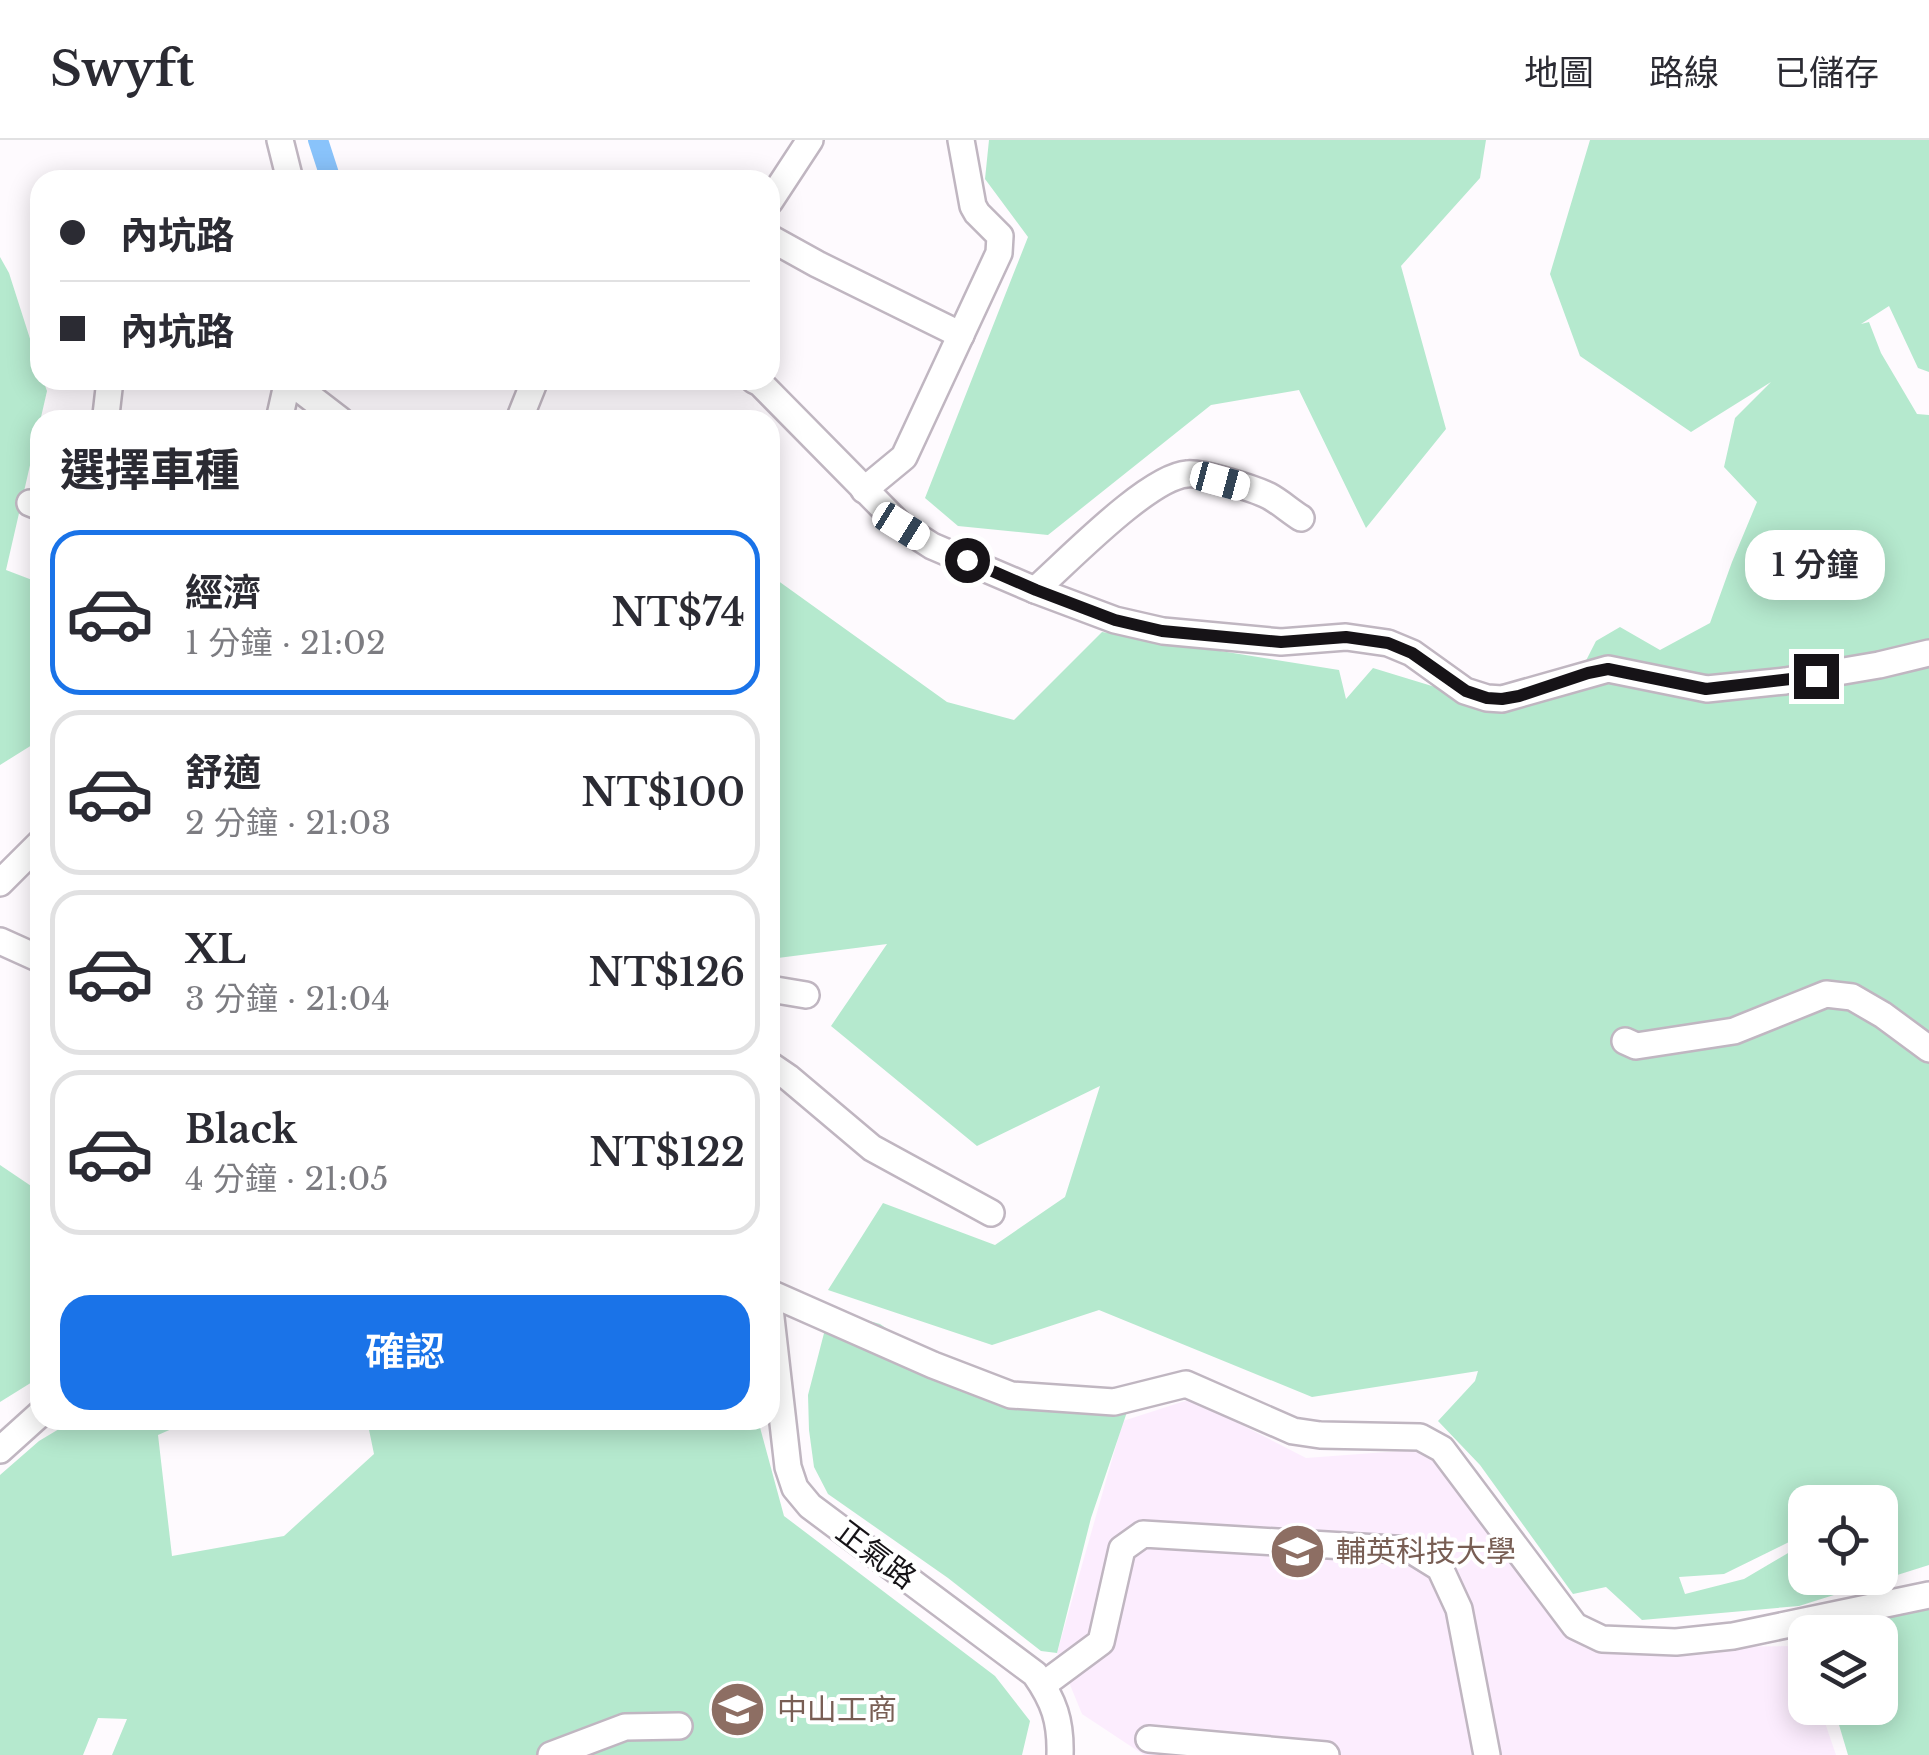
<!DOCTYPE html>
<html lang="zh-TW">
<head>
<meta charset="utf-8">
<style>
  :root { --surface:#fff; --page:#f7f7f7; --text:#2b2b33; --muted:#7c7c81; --line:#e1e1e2; --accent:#1a73e8 }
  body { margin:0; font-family:"Libre Baskerville","Noto Sans TC",serif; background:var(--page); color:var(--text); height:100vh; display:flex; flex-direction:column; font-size:38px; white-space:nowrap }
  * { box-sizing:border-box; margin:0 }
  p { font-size:32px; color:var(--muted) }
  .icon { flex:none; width:55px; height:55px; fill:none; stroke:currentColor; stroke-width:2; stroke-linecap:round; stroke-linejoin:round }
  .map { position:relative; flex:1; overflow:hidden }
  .drawer { position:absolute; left:30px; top:270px; width:750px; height:1020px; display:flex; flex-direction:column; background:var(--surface); border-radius:30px; box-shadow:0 5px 25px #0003 }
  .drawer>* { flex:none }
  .top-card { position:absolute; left:30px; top:30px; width:750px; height:220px; border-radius:30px; box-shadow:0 5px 25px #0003; display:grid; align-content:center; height:220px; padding:0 30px; background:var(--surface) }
  .fabs { position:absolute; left:1788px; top:1345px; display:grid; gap:20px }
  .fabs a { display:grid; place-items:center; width:110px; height:110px; border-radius:20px; background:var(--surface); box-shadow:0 5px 25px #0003; font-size:50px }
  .end { position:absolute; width:45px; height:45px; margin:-22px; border:12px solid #161317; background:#fff; box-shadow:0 0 0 5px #fff }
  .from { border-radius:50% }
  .bubble { position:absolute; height:70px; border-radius:30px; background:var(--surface); box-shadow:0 5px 25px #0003; font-size:32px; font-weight:600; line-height:70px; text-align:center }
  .car { position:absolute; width:30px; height:60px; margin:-30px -15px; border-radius:12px; box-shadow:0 0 8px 2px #0007; background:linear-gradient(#fff 24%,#345 0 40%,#fff 0 76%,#345 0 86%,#fff 0) }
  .top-card b { display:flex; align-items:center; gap:35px; height:95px; font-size:38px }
  .top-card b+b { border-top:2px solid var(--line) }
  .top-card i { width:25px; height:25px; background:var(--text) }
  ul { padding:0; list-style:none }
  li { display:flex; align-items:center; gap:30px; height:165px; margin:0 20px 15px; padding:0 10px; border:5px solid var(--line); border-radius:30px }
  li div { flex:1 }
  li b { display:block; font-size:38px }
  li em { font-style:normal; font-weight:600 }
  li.on { border-color:var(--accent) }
  li>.icon { width:90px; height:90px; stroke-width:1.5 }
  h2 { padding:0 30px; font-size:45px; line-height:120px }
  .cta { display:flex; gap:20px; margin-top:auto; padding:20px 30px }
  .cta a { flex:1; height:115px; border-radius:30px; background:var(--accent); color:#fff; font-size:40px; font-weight:600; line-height:115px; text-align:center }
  header { display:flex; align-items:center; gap:60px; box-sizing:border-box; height:140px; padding:0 50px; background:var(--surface); border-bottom:2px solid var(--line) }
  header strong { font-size:48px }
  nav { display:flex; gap:55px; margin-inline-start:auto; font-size:35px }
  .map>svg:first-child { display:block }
</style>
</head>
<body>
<header>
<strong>Swyft</strong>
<nav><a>地圖</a><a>路線</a><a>已儲存</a></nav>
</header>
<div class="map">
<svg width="1929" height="1615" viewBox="0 0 1929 1615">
  <rect width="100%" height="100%" fill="#fefafe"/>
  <polygon fill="#fcedfe" points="1191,1259 1306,1318 1427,1309 1585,1508 1799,1506 1805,1523 1805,1568 1820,1568 1836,1615 1144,1615 1082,1574 1057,1513 1123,1281"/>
  <g fill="#b5e9ce" fill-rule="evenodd">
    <polygon points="989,0 1486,0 1480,38 1401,126 1446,289 1366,388 1299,250 1211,265 1048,395 958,386 925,358 1028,97 985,39"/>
    <path d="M1590,0H1929V232L1918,228L1889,166L1861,184L1869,182L1881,213L1917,274L1929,275V1425L1799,1466L1642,1480L1606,1447L1573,1454L1480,1325L1438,1281L1475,1241L1478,1231L1312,1257L1099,1170L992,1205L828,1150L883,1063L995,1105L1065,1057L1100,946L977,1006L831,886L887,804L770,819V435L947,562L1014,580L1102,492L1339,530L1346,559L1373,528L1445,550L1531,561L1569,554L1596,501L1620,487L1660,510L1710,483L1732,422L1757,362L1724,327L1735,278L1771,242L1691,292L1580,216L1550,134ZM1871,1345L1864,1362H1880V1438H1805V1403L1744,1439L1685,1454L1679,1437L1724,1434L1793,1400L1805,1392V1362H1847Z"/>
    <polygon points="0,117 9,133 40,230 40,240 43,240 47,251 6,430 40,443 40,600 0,625"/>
    <polygon points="0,1025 40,1052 40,1212 37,1239 0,1262"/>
    <polygon points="830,1170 880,1184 936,1222 1018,1258 1128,1269 1091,1378 1057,1513 1041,1511 948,1438 828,1354 814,1327 809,1290 808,1255"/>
    <polygon points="74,1280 192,1280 158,1295 172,1416 284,1396 374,1314 367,1280 758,1280 784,1376 995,1536 1030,1581 1022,1615 112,1615 127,1579 98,1578 83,1615 0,1615 0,1335 39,1301"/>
    <polygon points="1929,1469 1929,1615 1848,1615 1834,1568 1880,1568 1880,1492 1812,1492 1810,1488"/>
  </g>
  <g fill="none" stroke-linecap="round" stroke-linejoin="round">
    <polyline stroke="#89c3fb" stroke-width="20" points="318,0 331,40"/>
    <defs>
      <g id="minor">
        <polyline points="280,0 290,40"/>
        <polyline points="770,61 810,0"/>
        <polyline points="770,98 817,124 961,195"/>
        <polyline points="288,240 340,280"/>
        <polyline points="754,240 760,243 901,386 932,406 1035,450 1115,480 1163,491 1281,502 1346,497 1388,503 1412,513 1465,551 1487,558 1502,559 1608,529 1707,549 1785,541 1879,525 1929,513"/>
        <polyline points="109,280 106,275 110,240"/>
        <polyline points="279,280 288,240"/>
        <polyline points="519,280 535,240"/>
        <polyline points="864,350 904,317 999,113 1000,96 977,73 973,66 961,0"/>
        <polyline points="30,363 40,367"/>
        <path d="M1035,450C1067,422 1148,337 1187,334C1202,332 1255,349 1269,356C1280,362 1290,371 1301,378"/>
        <polyline points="0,743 40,703"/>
        <polyline points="0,801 40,819"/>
        <polyline points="770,849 806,855"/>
        <polyline points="1625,901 1636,906 1734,891 1826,854 1852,857 1883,875 1929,909"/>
        <polyline points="770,925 789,938 872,1008 991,1073"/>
        <polyline points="770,1153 933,1225 1011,1255 1114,1262 1186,1244 1293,1291 1320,1295 1420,1297 1442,1309 1575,1486 1602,1499 1676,1502 1733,1496 1929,1455"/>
        <path d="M770,1169L788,1327L795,1348L810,1366L1035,1534C1054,1561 1061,1581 1060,1615"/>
        <polyline points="0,1310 40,1274"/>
        <polyline points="1043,1545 1101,1502 1122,1409 1143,1394 1411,1410 1440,1428 1459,1469 1487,1615"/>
        <polyline points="1149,1599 1326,1615"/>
        <polyline points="551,1615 625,1587 679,1586"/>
      </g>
    </defs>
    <use href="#minor" stroke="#c0b6c1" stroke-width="30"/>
    <use href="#minor" stroke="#fff" stroke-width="25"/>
  </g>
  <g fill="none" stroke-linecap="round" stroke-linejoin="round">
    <polyline stroke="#161317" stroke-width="12" points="967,420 1036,450 1115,480 1162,491 1281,502 1346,497 1388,503 1412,513 1466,551 1487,558 1502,559 1519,556 1588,533 1608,529 1706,549 1816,536"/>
  </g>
  <defs>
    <symbol id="university-disc" viewBox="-11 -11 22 22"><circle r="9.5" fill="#8d6e63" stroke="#fff"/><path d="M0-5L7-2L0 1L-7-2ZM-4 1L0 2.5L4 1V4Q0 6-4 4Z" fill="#fff"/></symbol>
    <symbol id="school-disc" viewBox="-11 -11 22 22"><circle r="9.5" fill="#8d6e63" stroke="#fff"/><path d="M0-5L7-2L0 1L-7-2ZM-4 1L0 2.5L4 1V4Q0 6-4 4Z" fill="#fff"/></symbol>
  </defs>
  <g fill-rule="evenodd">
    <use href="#university-disc" x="1266" y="1380" width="63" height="63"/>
    <use href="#school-disc" x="706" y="1538" width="63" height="63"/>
  </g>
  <g text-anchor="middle" stroke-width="8" stroke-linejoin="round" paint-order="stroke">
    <g font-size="30" fill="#785e54" stroke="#fff" text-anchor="start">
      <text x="1336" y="1422">輔英科技大學</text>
      <text x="777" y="1580">中山工商</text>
    </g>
    <g font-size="30" fill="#161317" stroke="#fff">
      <text transform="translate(876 1415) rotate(37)" y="10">正氣路</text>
    </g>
  </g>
</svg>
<div class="fabs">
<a><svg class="icon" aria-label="locate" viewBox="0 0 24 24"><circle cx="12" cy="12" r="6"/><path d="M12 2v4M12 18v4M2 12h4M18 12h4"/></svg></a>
<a><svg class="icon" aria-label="layers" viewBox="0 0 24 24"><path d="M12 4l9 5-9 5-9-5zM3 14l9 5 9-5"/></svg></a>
</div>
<i class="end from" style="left:967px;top:420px"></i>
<i class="end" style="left:1816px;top:536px"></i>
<div class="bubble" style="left:1745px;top:390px;width:140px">1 分鐘</div>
<i class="car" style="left:1220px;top:341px;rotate:105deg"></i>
<i class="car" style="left:901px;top:386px;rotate:122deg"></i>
<div class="top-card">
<b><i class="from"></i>內坑路</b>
<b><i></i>內坑路</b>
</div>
<section class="drawer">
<h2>選擇車種</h2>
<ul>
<li class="on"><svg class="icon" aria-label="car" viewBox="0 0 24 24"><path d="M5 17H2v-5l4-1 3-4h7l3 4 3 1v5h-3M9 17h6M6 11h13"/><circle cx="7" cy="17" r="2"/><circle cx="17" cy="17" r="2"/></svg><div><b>經濟</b><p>1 分鐘 · 21:02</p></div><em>NT$74</em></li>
<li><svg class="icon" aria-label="car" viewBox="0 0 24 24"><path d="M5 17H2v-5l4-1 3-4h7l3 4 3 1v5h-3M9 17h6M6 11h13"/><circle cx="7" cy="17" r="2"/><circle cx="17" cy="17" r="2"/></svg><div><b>舒適</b><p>2 分鐘 · 21:03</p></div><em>NT$100</em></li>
<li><svg class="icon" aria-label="car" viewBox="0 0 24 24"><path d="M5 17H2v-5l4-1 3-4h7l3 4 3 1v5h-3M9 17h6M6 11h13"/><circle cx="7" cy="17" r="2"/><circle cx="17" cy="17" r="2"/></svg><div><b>XL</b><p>3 分鐘 · 21:04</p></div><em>NT$126</em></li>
<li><svg class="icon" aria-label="car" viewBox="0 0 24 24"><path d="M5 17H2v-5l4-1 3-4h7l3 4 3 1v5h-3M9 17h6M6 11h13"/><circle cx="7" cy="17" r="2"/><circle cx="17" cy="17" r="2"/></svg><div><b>Black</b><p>4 分鐘 · 21:05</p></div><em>NT$122</em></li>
</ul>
<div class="cta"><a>確認</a></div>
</section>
</div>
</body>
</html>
